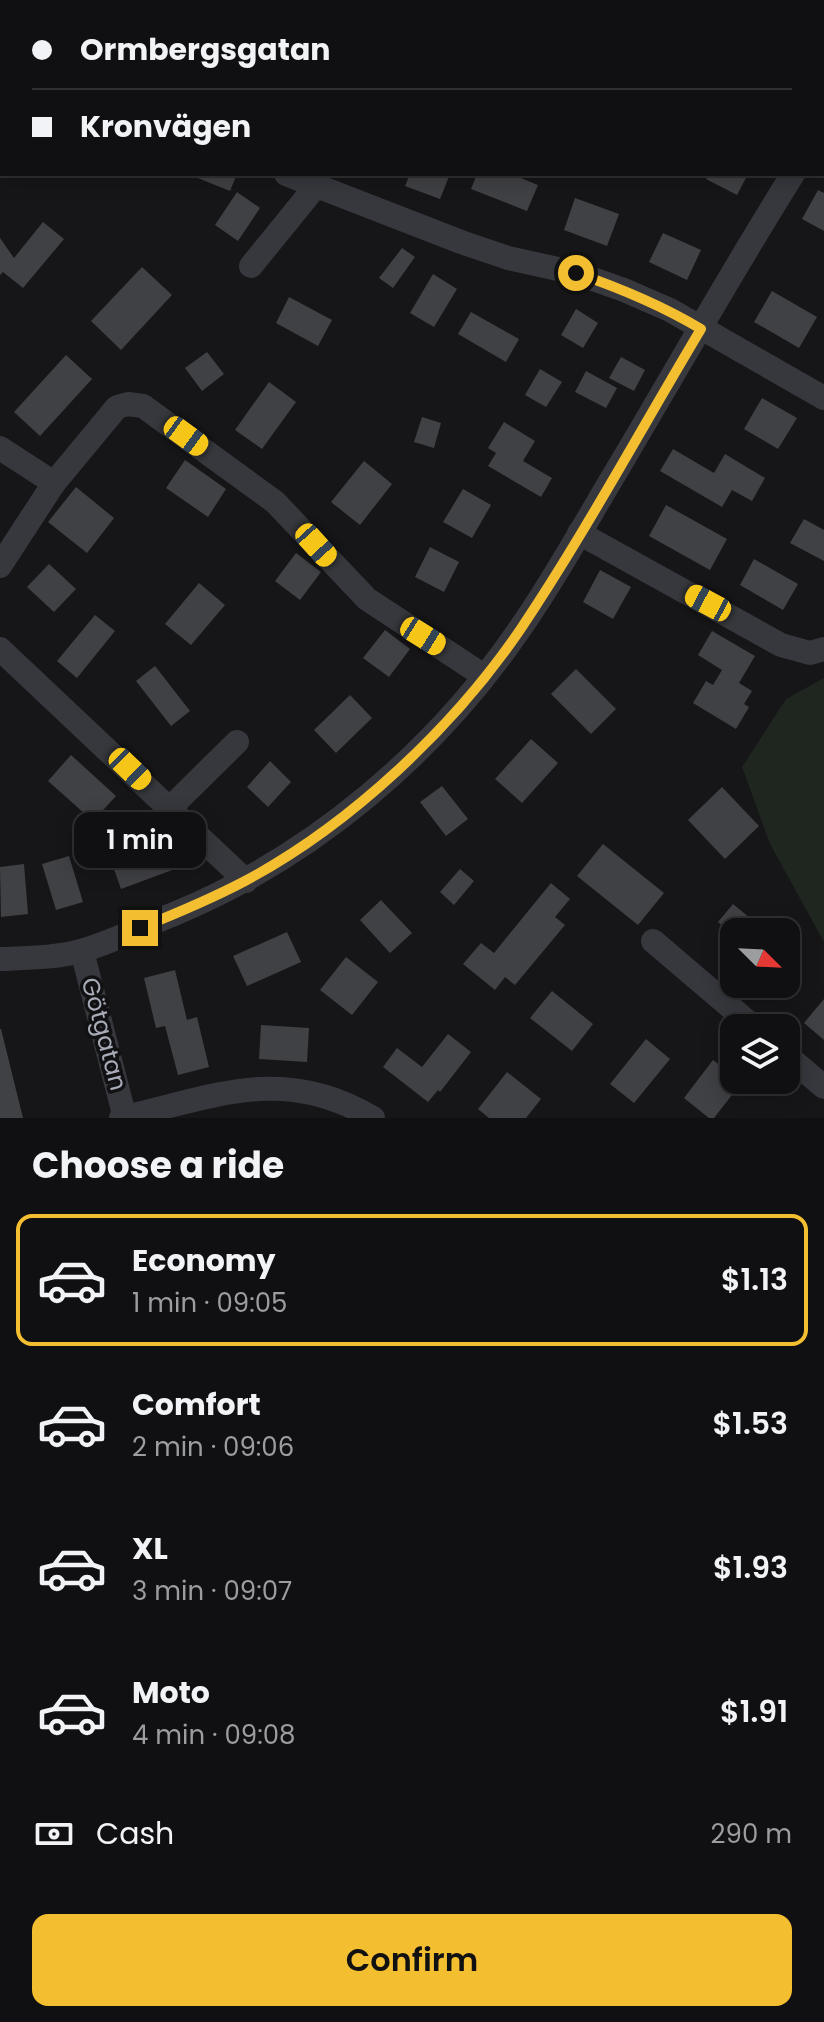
<!DOCTYPE html>
<html lang="en">
<head>
<meta charset="utf-8">
<style>
  :root { --surface:#101012; --page:#1e1e20; --text:#f1f3f6; --muted:#9c9d9f; --line:#303032; --accent:#f4be31 }
  body { margin:0; font-family:Poppins,sans-serif; background:var(--page); color:var(--text); height:100vh; display:flex; flex-direction:column; font-size:30px; white-space:nowrap }
  * { box-sizing:border-box; margin:0 }
  p { font-size:26px; color:var(--muted) }
  .icon { flex:none; width:44px; height:44px; fill:none; stroke:currentColor; stroke-width:2; stroke-linecap:round; stroke-linejoin:round }
  .map { position:relative; height:1118px; overflow:hidden }
  .drawer { display:flex; flex-direction:column; background:var(--surface); flex:1 }
  .drawer>* { flex:none }
  .guide { position:absolute; left:0px; top:0px; width:824px; height:176px; box-shadow:0 4px 20px #0003,0 0 0 2px var(--line); display:grid; align-content:center; height:176px; padding:0 32px; background:var(--surface) }
  .needle { width:52px; rotate:114deg }
  .fabs { position:absolute; left:720px; top:918px; display:grid; gap:16px }
  .fabs a { display:grid; place-items:center; width:80px; height:80px; border-radius:16px; background:var(--surface); box-shadow:0 4px 20px #0003,0 0 0 2px var(--line); font-size:40px }
  .end { position:absolute; width:36px; height:36px; margin:-18px; border:10px solid #f4be31; background:#111; box-shadow:0 0 0 4px #111 }
  .from { border-radius:50% }
  .bubble { position:absolute; height:56px; border-radius:16px; background:var(--surface); box-shadow:0 4px 20px #0003,0 0 0 2px var(--line); font-size:26px; font-weight:600; line-height:56px; text-align:center }
  .car { position:absolute; width:24px; height:48px; margin:-24px -12px; border-radius:10px; box-shadow:0 0 6px 2px #0007; background:linear-gradient(#f5c518 24%,#345 0 40%,#f5c518 0 76%,#345 0 86%,#f5c518 0) }
  .guide b { display:flex; align-items:center; gap:28px; height:76px; font-size:30px }
  .guide b+b { border-top:2px solid var(--line) }
  .guide i { width:20px; height:20px; background:var(--text) }
  ul { padding:0; list-style:none }
  li { display:flex; align-items:center; gap:24px; height:132px; margin:0 16px 12px; padding:0 16px; border:4px solid transparent; border-radius:16px }
  li div { flex:1 }
  li b { display:block; font-size:30px }
  li em { font-style:normal; font-weight:600 }
  li.on { border-color:var(--accent) }
  li>.icon { width:72px; height:72px; stroke-width:1.5 }
  h2 { padding:0 32px; font-size:36px; line-height:96px }
  .pay { display:flex; align-items:center; gap:20px; height:88px; padding:0 32px; font-size:30px }
  .pay p { margin-inline-start:auto }
  .cta { display:flex; gap:16px; margin-top:auto; padding:16px 32px }
  .cta a { flex:1; height:92px; border-radius:16px; background:var(--accent); color:#111; font-size:32px; font-weight:600; line-height:92px; text-align:center }
  .map>svg:first-child { display:block }
</style>
</head>
<body>
<div class="map">
<svg width="824" height="1118" viewBox="0 0 824 1118">
  <rect width="100%" height="100%" fill="#161618"/>
  <polygon fill="#1e261f" points="824,678 824,942 770,844 742,767 786,699"/>
  <g fill="#404145">
    <polygon points="188,174 237,174 230,191"/>
    <polygon points="410,174 450,174 440,199 405,186"/>
    <polygon points="477,174 511,174 538,185 527,211 471,189"/>
    <polygon points="709,174 748,174 737,195 706,179"/>
    <polygon points="818,190 824,193 824,231 802,219"/>
    <polygon points="237,192 260,208 238,241 215,225"/>
    <polygon points="575,198 619,214 607,246 564,230"/>
    <polygon points="43,222 64,239 23,288 3,272 0,275 0,238 14,258"/>
    <polygon points="663,233 701,250 687,280 649,262"/>
    <polygon points="402,248 415,257 393,288 379,278"/>
    <polygon points="142,267 172,295 121,350 91,321"/>
    <polygon points="433,274 457,289 434,327 410,313"/>
    <polygon points="772,291 817,317 799,348 754,322"/>
    <polygon points="289,297 332,320 318,346 276,323"/>
    <polygon points="576,309 598,323 583,348 561,335"/>
    <polygon points="471,312 519,339 506,362 458,334"/>
    <polygon points="207,352 224,374 202,391 185,368"/>
    <polygon points="66,355 92,379 40,436 14,412"/>
    <polygon points="621,357 645,370 634,391 609,378"/>
    <polygon points="540,369 562,382 546,407 525,395"/>
    <polygon points="586,371 617,388 606,408 575,392"/>
    <polygon points="269,382 296,402 262,449 235,430"/>
    <polygon points="762,398 797,418 778,449 744,429"/>
    <polygon points="422,417 441,423 434,448 414,442"/>
    <polygon points="504,422 535,441 523,461 552,478 541,497 488,466 496,453 488,448"/>
    <polygon points="673,449 714,473 725,454 765,478 752,501 732,490 722,507 660,471"/>
    <polygon points="185,460 226,489 208,517 166,488"/>
    <polygon points="364,461 392,484 360,525 331,502"/>
    <polygon points="76,487 114,518 87,553 48,522"/>
    <polygon points="463,489 491,505 472,538 443,522"/>
    <polygon points="666,505 727,539 710,570 649,536"/>
    <polygon points="804,519 824,530 824,561 790,543"/>
    <polygon points="430,547 459,562 444,592 415,577"/>
    <polygon points="296,553 321,572 300,600 275,581"/>
    <polygon points="754,559 798,584 783,610 740,585"/>
    <polygon points="49,564 76,589 54,612 27,587"/>
    <polygon points="600,570 631,587 613,619 583,602"/>
    <polygon points="199,583 225,605 191,645 165,624"/>
    <polygon points="95,615 115,631 77,678 57,661"/>
    <polygon points="385,630 410,649 389,677 363,658"/>
    <polygon points="712,631 755,656 739,683 752,691 744,704 749,707 736,729 693,703 706,681 713,685 722,670 698,655"/>
    <polygon points="155,666 190,711 171,726 136,681"/>
    <polygon points="576,669 616,709 591,734 551,694"/>
    <polygon points="350,695 372,718 336,753 314,730"/>
    <polygon points="531,739 558,763 522,803 495,779"/>
    <polygon points="71,755 116,796 93,821 48,781"/>
    <polygon points="270,761 291,782 268,807 247,787"/>
    <polygon points="442,786 468,819 446,836 420,802"/>
    <polygon points="722,787 759,826 725,859 688,820"/>
    <polygon points="162,833 175,869 121,889 108,852"/>
    <polygon points="603,844 664,893 638,925 577,876"/>
    <polygon points="69,856 83,902 56,910 42,864"/>
    <polygon points="24,864 28,914 1,917 0,867"/>
    <polygon points="460,869 474,881 454,905 440,892"/>
    <polygon points="551,883 570,899 555,917 565,925 515,985 505,977 495,990 463,964 481,943 494,953"/>
    <polygon points="381,900 412,933 390,953 360,920"/>
    <polygon points="733,904 767,932 734,932 734,935 718,922"/>
    <polygon points="287,932 301,962 247,986 233,956"/>
    <polygon points="346,957 378,982 352,1015 320,990"/>
    <polygon points="175,970 187,1020 197,1017 209,1067 178,1075 165,1026 156,1028 144,978"/>
    <polygon points="552,991 593,1024 572,1051 530,1018"/>
    <polygon points="824,999 824,1040 804,1023"/>
    <polygon points="261,1025 309,1028 307,1062 259,1059"/>
    <polygon points="0,1029 1,1029 23,1118 0,1118"/>
    <polygon points="448,1034 471,1052 440,1092 438,1090 428,1102 383,1067 397,1048 422,1067"/>
    <polygon points="646,1039 670,1059 634,1103 610,1084"/>
    <polygon points="713,1060 734,1076 734,1080 742,1082 714,1118 709,1118 684,1098"/>
    <polygon points="507,1072 541,1099 526,1118 489,1118 478,1109"/>
  </g>
  <g fill="none" stroke-linecap="round" stroke-linejoin="round">
    <g stroke="#37383d" stroke-width="24">
      <polyline points="0,55 2,56"/>
      <polyline points="822,137 824,136"/>
      <polyline points="286,174 461,242 508,258 576,273 624,290 670,310 824,398"/>
      <polyline points="251,266 316,186"/>
      <polyline points="0,448 54,483"/>
      <polyline points="579,533 781,645 810,653 824,649"/>
      <polyline points="0,566 54,483 117,407 128,404 143,406 275,502 367,599 484,676"/>
      <polyline points="0,649 246,881"/>
      <polyline points="170,808 237,742"/>
      <polyline points="653,941 755,1028"/>
      <polyline points="82,951 125,1118"/>
      <path d="M0,959C27,958 58,958 84,950C114,941 144,926 174,914C312,857 435,753 519,630C555,579 585,523 617,470C676,371 732,271 793,174"/>
      <polyline points="786,1055 824,1087"/>
      <path d="M121,1118C214,1097 283,1064 373,1118"/>
    </g>
  </g>
  <g fill="none" stroke-linecap="round" stroke-linejoin="round">
    <path stroke="#f4be31" stroke-width="10" d="M140,928C175,914 211,899 245,881C350,825 453,728 520,630C585,533 641,429 701,329C661,305 620,288 576,273"/>
  </g>
  <g text-anchor="middle" stroke-width="7" stroke-linejoin="round" paint-order="stroke">
    <g font-size="24" fill="#a8acb8" stroke="#111113">
      <text transform="translate(104 1034) rotate(75)" y="8">Götgatan</text>
    </g>
  </g>
</svg>
<div class="fabs">
<a><svg class="needle" viewBox="-14 -14 28 28"><path d="M0-13l5 13h-10z" fill="#e53935"/><path d="M0 13l5-13h-10z" fill="#9c9d9f"/></svg></a>
<a><svg class="icon" aria-label="layers" viewBox="0 0 24 24"><path d="M12 4l9 5-9 5-9-5zM3 14l9 5 9-5"/></svg></a>
</div>
<i class="end from" style="left:576px;top:273px"></i>
<i class="end" style="left:140px;top:928px"></i>
<div class="bubble" style="left:74px;top:812px;width:132px">1 min</div>
<i class="car" style="left:186px;top:436px;rotate:126deg"></i>
<i class="car" style="left:316px;top:545px;rotate:138deg"></i>
<i class="car" style="left:708px;top:603px;rotate:298deg"></i>
<i class="car" style="left:423px;top:636px;rotate:122deg"></i>
<i class="car" style="left:130px;top:769px;rotate:134deg"></i>
<div class="guide">
<b><i class="from"></i>Ormbergsgatan</b>
<b><i></i>Kronvägen</b>
</div>
</div>
<section class="drawer">
<h2>Choose a ride</h2>
<ul>
<li class="on"><svg class="icon" aria-label="car" viewBox="0 0 24 24"><path d="M5 17H2v-5l4-1 3-4h7l3 4 3 1v5h-3M9 17h6M6 11h13"/><circle cx="7" cy="17" r="2"/><circle cx="17" cy="17" r="2"/></svg><div><b>Economy</b><p>1 min · 09:05</p></div><em>$1.13</em></li>
<li><svg class="icon" aria-label="car" viewBox="0 0 24 24"><path d="M5 17H2v-5l4-1 3-4h7l3 4 3 1v5h-3M9 17h6M6 11h13"/><circle cx="7" cy="17" r="2"/><circle cx="17" cy="17" r="2"/></svg><div><b>Comfort</b><p>2 min · 09:06</p></div><em>$1.53</em></li>
<li><svg class="icon" aria-label="car" viewBox="0 0 24 24"><path d="M5 17H2v-5l4-1 3-4h7l3 4 3 1v5h-3M9 17h6M6 11h13"/><circle cx="7" cy="17" r="2"/><circle cx="17" cy="17" r="2"/></svg><div><b>XL</b><p>3 min · 09:07</p></div><em>$1.93</em></li>
<li><svg class="icon" aria-label="car" viewBox="0 0 24 24"><path d="M5 17H2v-5l4-1 3-4h7l3 4 3 1v5h-3M9 17h6M6 11h13"/><circle cx="7" cy="17" r="2"/><circle cx="17" cy="17" r="2"/></svg><div><b>Moto</b><p>4 min · 09:08</p></div><em>$1.91</em></li>
</ul>
<div class="pay"><svg class="icon" aria-label="cash" viewBox="0 0 24 24"><path d="M3 7h18v10H3z"/><circle cx="12" cy="12" r="2"/></svg>Cash<p>290 m</p></div>
<div class="cta"><a>Confirm</a></div>
</section>
</body>
</html>
